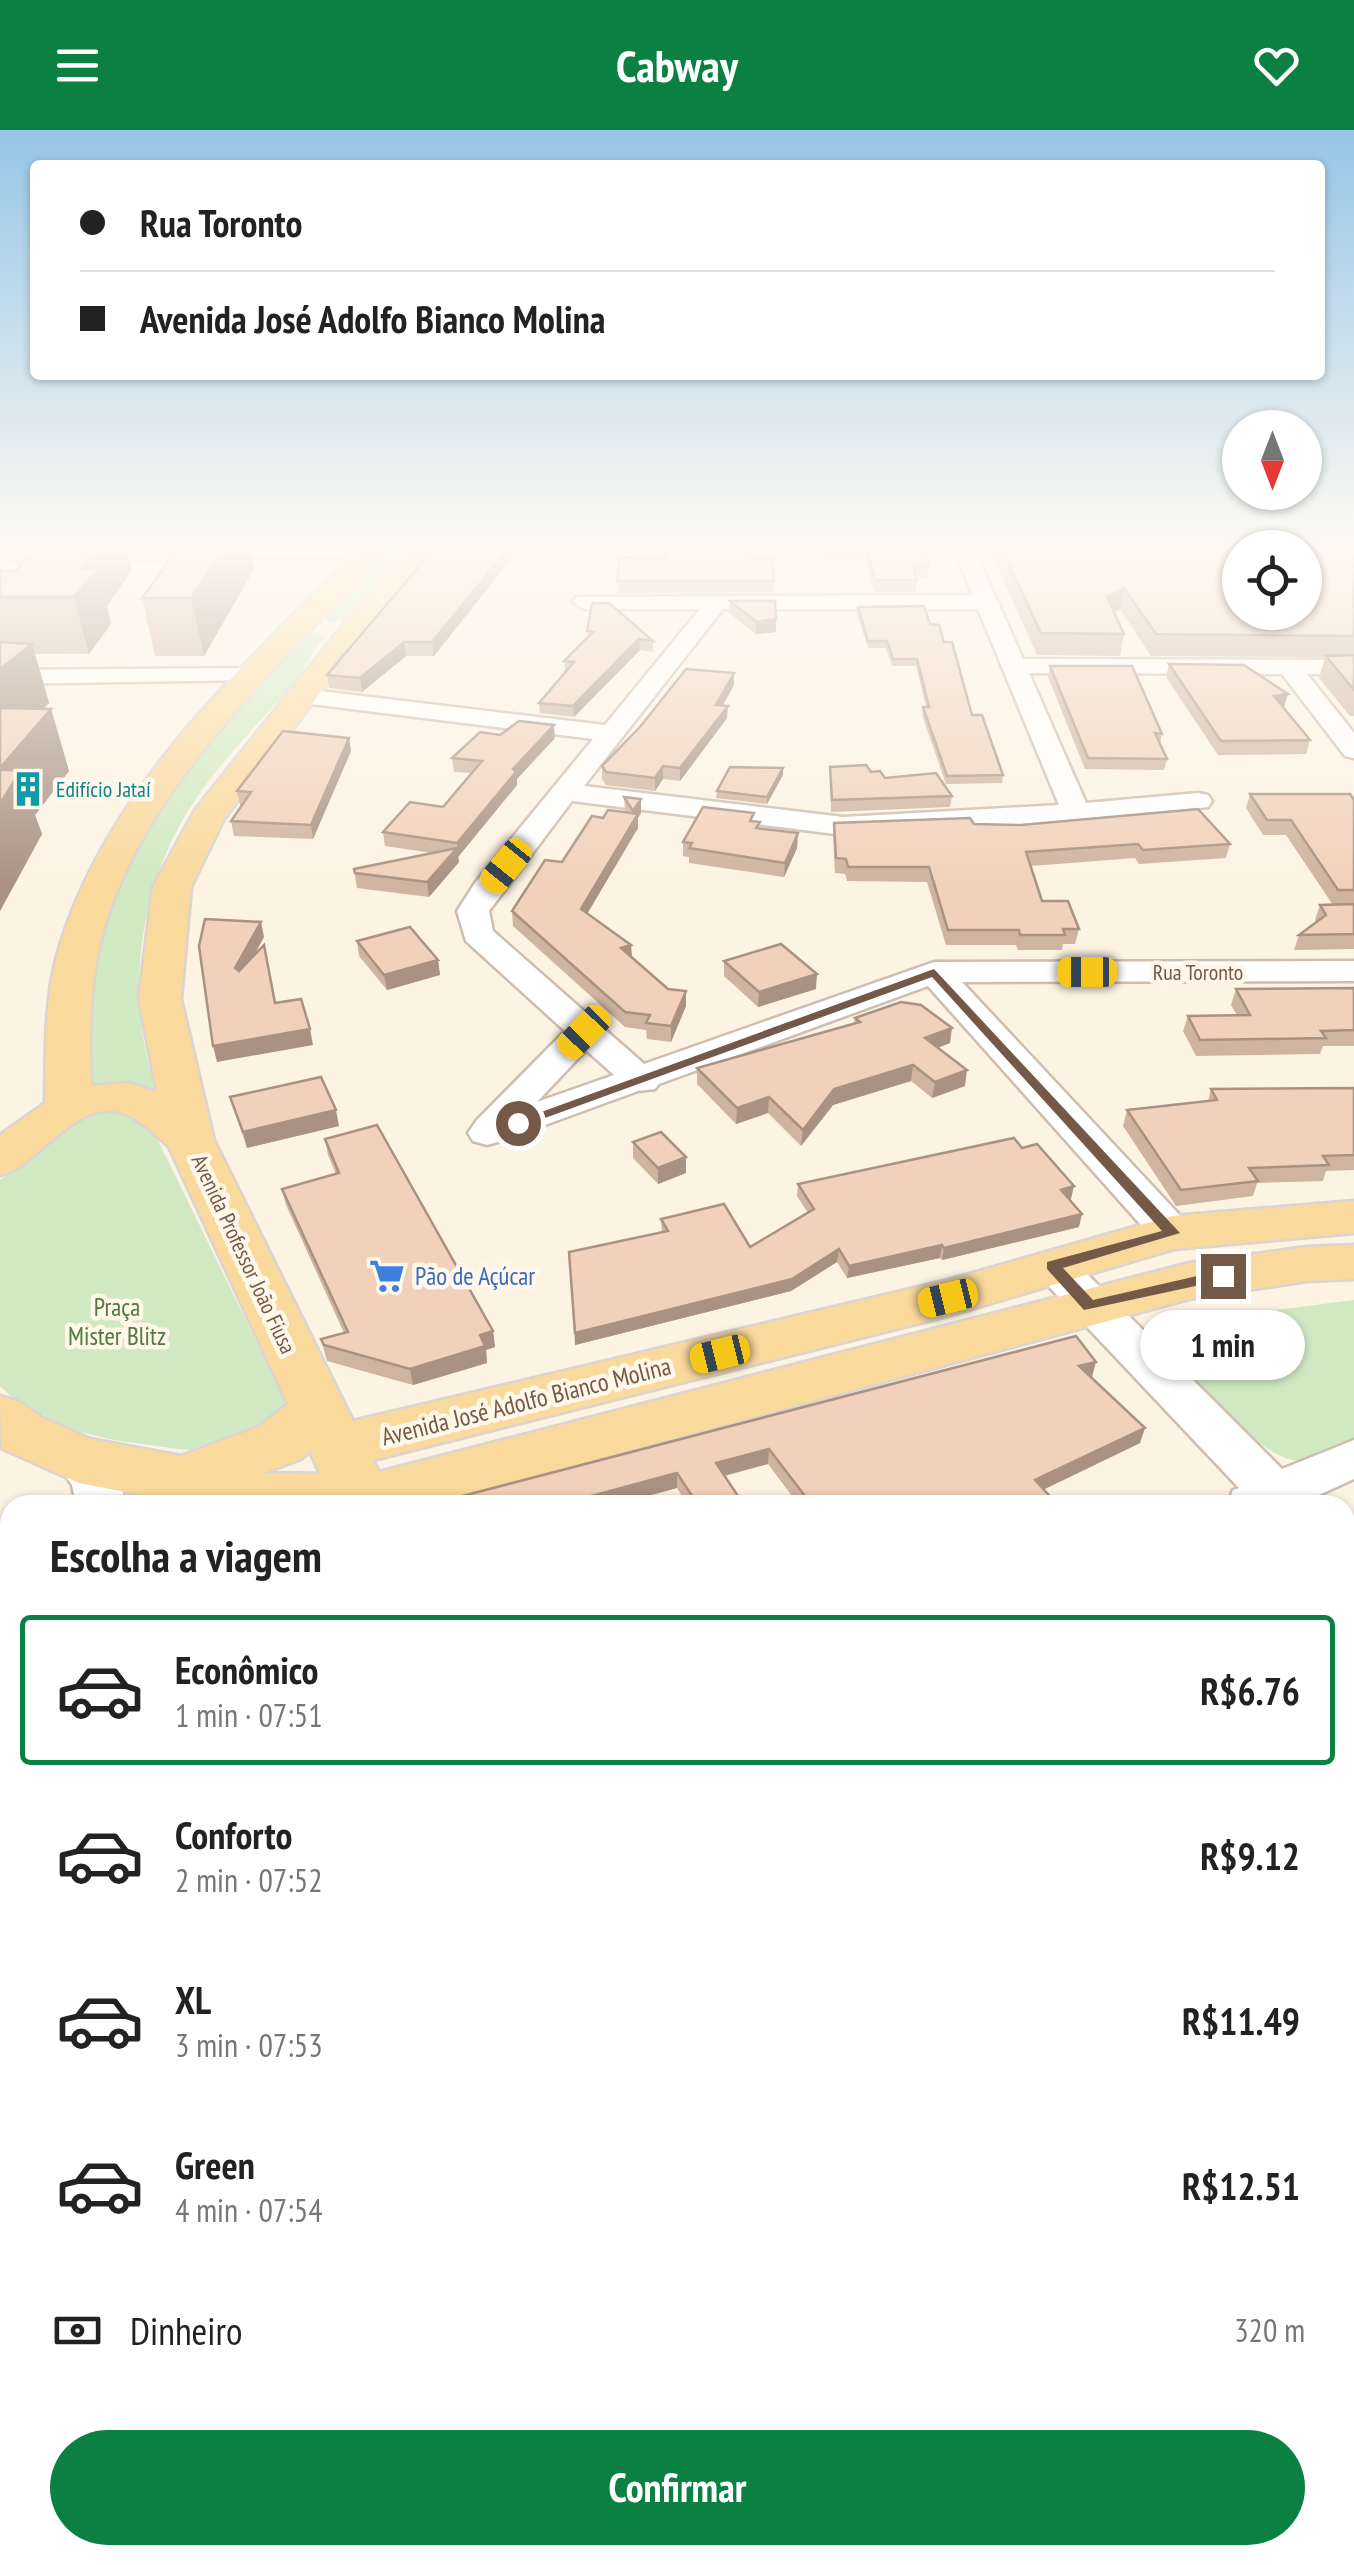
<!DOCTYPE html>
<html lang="pt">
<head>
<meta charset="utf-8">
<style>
  :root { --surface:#fff; --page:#f2f2f2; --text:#222; --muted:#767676; --line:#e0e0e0; --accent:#0b8043 }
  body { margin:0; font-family:"PT Sans Narrow",sans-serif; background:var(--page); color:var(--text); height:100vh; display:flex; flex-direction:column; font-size:38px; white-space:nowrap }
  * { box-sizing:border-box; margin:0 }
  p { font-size:32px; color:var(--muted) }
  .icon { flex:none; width:55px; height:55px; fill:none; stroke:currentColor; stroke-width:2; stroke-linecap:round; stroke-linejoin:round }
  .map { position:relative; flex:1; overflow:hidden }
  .drawer { position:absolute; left:0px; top:1365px; width:1355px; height:1070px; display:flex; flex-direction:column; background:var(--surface); border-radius:30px 30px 0 0; box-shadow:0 2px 8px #0004 }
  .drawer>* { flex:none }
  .banner { position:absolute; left:30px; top:30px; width:1295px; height:220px; border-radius:10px; box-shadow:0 2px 8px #0004; display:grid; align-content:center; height:220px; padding:0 50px; background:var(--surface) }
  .needle { width:65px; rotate:180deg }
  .tools { position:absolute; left:1222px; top:280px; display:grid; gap:20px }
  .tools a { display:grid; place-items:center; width:100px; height:100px; border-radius:50%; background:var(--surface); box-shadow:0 2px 8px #0004; font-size:50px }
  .end { position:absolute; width:45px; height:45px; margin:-22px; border:12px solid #745949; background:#fff; box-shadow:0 0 0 5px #fff }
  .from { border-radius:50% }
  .bubble { position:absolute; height:70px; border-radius:35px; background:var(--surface); box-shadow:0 2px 8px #0004; font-size:32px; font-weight:800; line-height:70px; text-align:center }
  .car { position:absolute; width:30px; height:60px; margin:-30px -15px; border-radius:12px; box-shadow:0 0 8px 2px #0007; background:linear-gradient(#f5c518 24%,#345 0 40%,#f5c518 0 76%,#345 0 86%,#f5c518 0) }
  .banner b { display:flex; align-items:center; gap:35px; height:95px; font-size:38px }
  .banner b+b { border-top:2px solid var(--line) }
  .banner i { width:25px; height:25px; background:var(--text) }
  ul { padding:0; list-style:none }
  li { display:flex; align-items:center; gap:30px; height:150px; margin:0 20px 15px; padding:0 30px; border:5px solid transparent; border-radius:10px }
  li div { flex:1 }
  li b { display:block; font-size:38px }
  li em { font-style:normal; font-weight:800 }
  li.on { border-color:var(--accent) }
  li>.icon { width:90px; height:90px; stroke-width:1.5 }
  h2 { padding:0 50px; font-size:45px; line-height:120px }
  .pay { display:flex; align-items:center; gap:25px; height:110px; padding:0 50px; font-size:38px }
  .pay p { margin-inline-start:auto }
  .cta { display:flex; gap:20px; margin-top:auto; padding:20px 50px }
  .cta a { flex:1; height:115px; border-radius:60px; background:var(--accent); color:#fff; font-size:40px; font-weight:800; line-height:115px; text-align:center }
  header { display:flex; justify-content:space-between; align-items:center; height:130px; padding:0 50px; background:var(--accent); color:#fff; font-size:45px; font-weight:800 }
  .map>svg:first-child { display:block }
</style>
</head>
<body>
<header><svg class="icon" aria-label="menu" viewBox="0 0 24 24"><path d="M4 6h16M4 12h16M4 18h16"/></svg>Cabway<svg class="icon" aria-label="heart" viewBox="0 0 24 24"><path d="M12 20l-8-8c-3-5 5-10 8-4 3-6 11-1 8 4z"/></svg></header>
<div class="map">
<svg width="1354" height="2435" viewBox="0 0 1354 2435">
  <rect width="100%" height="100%" fill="#fcf3e3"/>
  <polygon fill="#f0e0f8" points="1354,1955 1354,2435 834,2435 833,2425 1345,2425 1345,1961"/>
  <g fill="#d1e9c2">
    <polygon points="385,414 414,414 348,490 327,492 324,489"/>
    <path d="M317,502L325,508C308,525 307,538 295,552C260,592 220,631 191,676C139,757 124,867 156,958L88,954L95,850L105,777L180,640L306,504Z"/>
    <polygon points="100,978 135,983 153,1000 285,1270 282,1284 219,1322 178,1319 113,1310 69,1299 14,1269 0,1256 0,1050 83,984"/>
    <path d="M1354,1170V1315C1335,1323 1314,1334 1293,1330C1255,1323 1203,1256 1174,1227L1166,1213L1176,1201L1245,1184Z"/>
  </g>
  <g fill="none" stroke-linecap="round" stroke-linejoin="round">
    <defs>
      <g id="minor">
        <path d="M952,414H972L1023,529L1354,530V544H1307L1354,603V628L1345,626L1282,544L1029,543L1086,673L1198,663L1208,665L1212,671L1208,677L1076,692L843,705L572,671L489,781L493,801L644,934L934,832L1354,831V851L962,852L1187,1093L1193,1103L1187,1113L1172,1117L1157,1113L928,856L659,954L655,959L638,961L501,1011L487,1015L473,1011L468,1003L477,990L565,901L466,811L457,781L475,753L593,609L303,573L294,571L291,566L294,561L303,559L605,595L700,479H584L573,472L576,467L973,465ZM723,479H978L1059,675L843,687L584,656ZM586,920L614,945L537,972Z"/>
        <polygon points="369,417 376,419 379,423 376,427 0,431 0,419"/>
        <polygon points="252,538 264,545 261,550 0,554 0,540"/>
        <polygon points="1053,1121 1068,1125 1282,1339 1354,1310 1354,1349 1308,1370 1311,1375 1227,1375 1233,1360 1239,1358 1038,1145 1032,1135 1038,1125"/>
        <path d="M79,1312C110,1321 119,1345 126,1375H76L72,1355L55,1330L62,1317Z"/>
        <polygon points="1345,1412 1354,1415 1354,1463 1345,1460"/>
        <polygon points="10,1478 10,1524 0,1527 0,1481"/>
        <polygon points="1354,1820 1354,1886 1345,1889 1345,1823"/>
        <polygon points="10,1896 10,1962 0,1967 0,1899"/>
        <polygon points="1345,1976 1354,1980 1354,2058 1345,2054"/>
        <polygon points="1345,2156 1354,2160 1354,2245 1345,2241"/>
        <polygon points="343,2425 438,2425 434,2435 339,2435"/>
      </g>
      <g id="major">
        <path d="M364,414H390C364,450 327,482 296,515C213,604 117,709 96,834C89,874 90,916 91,956L128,953L157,962L139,869L153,757L195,680L346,491L415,414H440L366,503L224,689L191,757L181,869L214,1010L353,1291L948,1150L1172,1086L1354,1071V1103L1174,1119L948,1186L373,1330L379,1342L1189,1133L1307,1117L1354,1115V1149L1307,1151L1189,1169L429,1375H194L79,1353L1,1318L0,1266L20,1272L43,1288L90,1309L181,1326L259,1297L288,1274L169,1017C115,964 96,972 40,1020C26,1032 18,1040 0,1045V1005L45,973C46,924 44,870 58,822C106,656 247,533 364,414ZM310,1321L320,1344L263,1343L301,1329Z"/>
        <polygon points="589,2425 689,2425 692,2435 592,2435"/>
        <polygon points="732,2425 832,2425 836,2435 736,2435"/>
      </g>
    </defs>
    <use href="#minor" stroke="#cfbdad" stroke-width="5"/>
    <use href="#major" stroke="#dbd4d0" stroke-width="5"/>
    <use href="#minor" fill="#fff" fill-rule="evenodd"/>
    <use href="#major" fill="#fad99c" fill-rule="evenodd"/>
  </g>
  <g fill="#cfb4a1">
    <polygon points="40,414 125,414 132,440 107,476 111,494 89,524 35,524 49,573 43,579 51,579 69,641 35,685 42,704 0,781 0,441 15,441"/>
    <polygon points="438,414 523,414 434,526 406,526 362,562 329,558 327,545"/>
    <polygon points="795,414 921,414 929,436 927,447 917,447 916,462 874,462 865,428 797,427"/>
    <polygon points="987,414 1354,414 1354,586 1350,586 1319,548 1325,527 1151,526 1120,479 1114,482 1124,504 1120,526 1037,525"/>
    <polygon points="745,427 774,451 773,462 618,463 617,451"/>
    <polygon points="254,439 204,526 155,526 142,468"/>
    <polygon points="730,471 776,489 776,502 756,504 729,483"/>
    <polygon points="858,477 930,494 972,585 1003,645 1002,653 946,654 922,585 923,577 926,577 916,536 892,536 886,518 868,518 857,484"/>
    <polygon points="587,501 653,511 653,522 640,520 574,587 540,583 539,573 565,541 564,531 588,508"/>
    <polygon points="1169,534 1310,610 1306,624 1218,625 1166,547"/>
    <polygon points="1050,536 1162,604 1160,614 1167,629 1164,640 1085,639 1048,547"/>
    <polygon points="734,555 723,575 727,588 680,651 663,649 655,661 606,655 602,649 602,636"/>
    <polygon points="500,605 555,608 517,649 517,655 458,727 459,732 429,767 357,758 354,739 432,723 385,716 383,702 443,677 472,643 454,642 452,628"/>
    <polygon points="349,608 351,621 313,709 234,706 231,691 242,676 240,675 237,661"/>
    <polygon points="830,637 871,642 885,648 952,666 950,677 831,682"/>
    <polygon points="783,645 767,674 716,668 717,661"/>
    <polygon points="1250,664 1354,670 1354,819 1294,820 1299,805 1316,792 1315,790 1320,775 1333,775 1286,705 1263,705 1246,678"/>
    <polygon points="624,667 641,669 641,683 638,688 638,698 587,784 631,815 632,827 686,876 671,912 647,909 646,900 625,897 513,796 512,781 562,732 603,688 625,682"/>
    <polygon points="754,692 759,699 798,703 797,718 784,747 689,733 689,727 683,726 683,712"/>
    <polygon points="834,693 974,694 1230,714 1226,728 1139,734 1135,728 1031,736 1042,771 1079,799 1075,814 1063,814 1062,820 1018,820 1016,815 946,815 927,752 847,751 845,744 835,743 833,707"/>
    <polygon points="357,811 438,830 440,845 387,860 359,826"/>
    <polygon points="724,831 816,859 758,877 724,846"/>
    <polygon points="1354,858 1354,916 1323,916 1320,924 1196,926 1183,901 1188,886 1237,885 1231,875 1236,859"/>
    <polygon points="855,888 950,913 938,918 965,956 932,968 911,951 833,975 801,1016 768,983 736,994 697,954 697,938 854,894"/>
    <polygon points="1354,958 1354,1040 1326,1041 1323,1051 1257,1053 1253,1066 1176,1076 1123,996 1127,980 1208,971 1211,959"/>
    <polygon points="230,967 339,996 247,1018"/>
    <polygon points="325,1009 493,1201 495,1217 486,1220 487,1233 413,1255 327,1231 321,1209 344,1203 286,1075 282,1059 336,1044 328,1025"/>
    <polygon points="633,1012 686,1043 658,1054 633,1028"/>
    <polygon points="1022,1018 1071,1069 1079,1097 942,1130 940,1128 847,1148 837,1132 791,1161 575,1215 569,1122 662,1103 661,1089 750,1117 808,1083 797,1066 798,1054"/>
    <polygon points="1091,1248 1140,1313 1043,1360 795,1370 768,1334 725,1346 744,1375 688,1375 677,1358 428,1375"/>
    <polygon points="1354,1552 1354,1608 1345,1598 1345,1567"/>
    <polygon points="1354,1672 1354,1702 1345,1691 1345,1686"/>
    <polygon points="939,2425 1210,2425 1215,2435 944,2435"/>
  </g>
  <g fill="#a99283">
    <polygon points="99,414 125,414 132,440 107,476 111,494 89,524 74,467 80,439"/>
    <polygon points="226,414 249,414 254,439 204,526 191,468"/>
    <polygon points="512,414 523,414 434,526 432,512"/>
    <polygon points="1124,458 1120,479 1103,488 1107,467"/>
    <polygon points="776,489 776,502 756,504 756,492"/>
    <polygon points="639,509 640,520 574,587 573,576"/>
    <polygon points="404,512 406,526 362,562 360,548"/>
    <polygon points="32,514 49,573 6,610 0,592 0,539"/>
    <polygon points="734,543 734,555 716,587 716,575"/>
    <polygon points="1288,564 1284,577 1274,566"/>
    <polygon points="728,576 727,588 680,651 680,638"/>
    <polygon points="51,579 69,641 35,685 42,704 0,781 0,638"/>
    <polygon points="554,595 555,608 517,649 517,655 458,727 457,713 513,639"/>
    <polygon points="349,608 351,621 313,709 311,695"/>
    <polygon points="663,636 663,649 655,661 655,648"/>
    <polygon points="783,638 783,645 767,674 767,667"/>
    <polygon points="641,669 641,683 638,688 638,698 581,794 581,779 634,692 633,681"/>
    <polygon points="798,703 797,718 784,747 785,733"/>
    <polygon points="457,718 459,732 429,767 427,752"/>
    <polygon points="261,792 264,807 239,853 235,838"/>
    <polygon points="631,815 632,830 621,818"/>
    <polygon points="438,830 440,845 387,860 384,845"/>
    <polygon points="817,844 816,859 758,877 759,862"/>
    <polygon points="686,861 686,876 671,912 671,896"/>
    <polygon points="952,898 950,913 923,923 925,908"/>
    <polygon points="310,899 313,915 217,932 213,916"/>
    <polygon points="913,935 911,951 833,975 801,1016 803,1000 834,959"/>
    <polygon points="967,940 965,956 932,968 935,952"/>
    <polygon points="769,967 768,983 736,994 737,978"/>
    <polygon points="336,980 339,996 247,1018 243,1002"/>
    <polygon points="686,1027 686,1043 658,1054 658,1038"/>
    <polygon points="1074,1056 1071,1069 1058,1072 1061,1060"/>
    <polygon points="1082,1084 1079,1097 942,1130 944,1118"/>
    <polygon points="942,1115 940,1128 847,1148 849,1136"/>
    <polygon points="839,1119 837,1132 791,1161 575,1215 575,1203"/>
    <polygon points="493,1201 495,1217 486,1220 487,1233 413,1255 410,1239 480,1205"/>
    <polygon points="1096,1232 1092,1247 1079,1236"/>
    <polygon points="1145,1298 1140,1313 1030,1366 1035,1350"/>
    <polygon points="769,1319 768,1334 715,1348 716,1333"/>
    <polygon points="677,1343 677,1358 616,1375 565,1375 565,1373"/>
  </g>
  <g fill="#f1d1bb" stroke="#a99283" stroke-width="2.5" fill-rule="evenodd">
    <polygon points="40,414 99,414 80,439 97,439 74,467 0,467 0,441 15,441"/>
    <polygon points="181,414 226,414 191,468 142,468"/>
    <polygon points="438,414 512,414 432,512 404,512 360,548 327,545"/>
    <polygon points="665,414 744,414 745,427 772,427 774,451 617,451 620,427 665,428"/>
    <polygon points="797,414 921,414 929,436 913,436 917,450 875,450 866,416 797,416"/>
    <path d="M999,414H1354V506L1156,504L1124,458L1107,467L1124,504L1041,503ZM1240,418H1305V482H1240Z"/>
    <polygon points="730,471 775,471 776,489 756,492"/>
    <polygon points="592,473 609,473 653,511 639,509 573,576 539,573 574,532 564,531 593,502 587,501"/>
    <polygon points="924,476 930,494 939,495 944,512 952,512 972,585 982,585 1003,645 947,646 923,577 929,577 917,529 893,529 887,511 868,511 858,477"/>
    <polygon points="0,512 32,514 0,539"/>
    <polygon points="1354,525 1354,560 1326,526"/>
    <polygon points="1169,534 1244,535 1288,564 1274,566 1310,610 1221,611"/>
    <polygon points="1050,536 1132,536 1162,604 1155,603 1167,629 1088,628"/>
    <polygon points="686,539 734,543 716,575 728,576 680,638 663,636 655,648 606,642 602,636 640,597"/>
    <polygon points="0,578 51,579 0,638"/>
    <polygon points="519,591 554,595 513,639 516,642 457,713 383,702 410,672 443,677 482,631 452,628 480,602 500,605"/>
    <polygon points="283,601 349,608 311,695 231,691 251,662 237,661"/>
    <polygon points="866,635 871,642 880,641 885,648 936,643 952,666 832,670 830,637"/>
    <polygon points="730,637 783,638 767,667 717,661"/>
    <polygon points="0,640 21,640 0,674"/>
    <polygon points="1250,664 1350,664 1354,670 1354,760 1338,760 1291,690 1267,690"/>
    <polygon points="624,667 641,669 633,681"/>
    <polygon points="703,677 754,683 750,691 760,692 756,698 798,703 785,733 689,718 692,713 683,712"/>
    <polygon points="1198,679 1230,714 1143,720 1138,714 1026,722 1042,771 1068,771 1079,799 1063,799 1065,805 1020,805 1019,800 948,800 929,737 848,737 846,729 836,728 834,693 970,688 974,694 1021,695"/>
    <polygon points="608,680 638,684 581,779 631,815 621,818 668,859 686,861 671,896 646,893 650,885 625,882 512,781 545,730 562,732 592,686 603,688"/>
    <polygon points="457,718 427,752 355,743 354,739"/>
    <polygon points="1354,774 1354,804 1299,805 1326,785 1320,775"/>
    <polygon points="205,789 261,792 235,838 239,841 264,815 275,873 301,869 310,899 213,916 199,816"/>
    <polygon points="410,797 438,830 384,845 357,811"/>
    <polygon points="781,814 817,844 759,862 724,831"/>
    <polygon points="1354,858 1354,900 1321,901 1326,908 1200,910 1188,886 1250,885 1236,859"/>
    <polygon points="901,872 921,875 952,898 925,908 967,940 935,952 913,935 834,959 803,1000 769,967 737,978 697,938 860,892 855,888"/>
    <polygon points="321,947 336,980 243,1002 230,967"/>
    <polygon points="1354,958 1354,1025 1323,1026 1329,1035 1249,1038 1258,1051 1181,1060 1127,980 1217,970 1211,959"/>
    <polygon points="377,995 493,1201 480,1205 485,1216 410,1239 324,1215 321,1209 348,1202 282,1059 339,1043 325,1009"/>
    <polygon points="661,1002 686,1027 658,1038 633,1012"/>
    <polygon points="1014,1008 1022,1018 1037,1014 1074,1056 1061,1060 1082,1084 944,1118 942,1115 849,1136 839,1119 792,1149 575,1203 569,1122 668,1101 661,1089 724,1074 750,1117 814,1079 798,1054"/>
    <polygon points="1076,1206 1096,1232 1079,1236 1145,1298 1035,1350 1058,1375 781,1375 805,1366 769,1319 716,1333 744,1375 698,1375 677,1343 565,1373 566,1375 428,1375"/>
    <polygon points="947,2425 1210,2425 1215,2435 952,2435"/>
  </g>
  <linearGradient id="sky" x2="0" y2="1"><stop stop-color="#95c5e7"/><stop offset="0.55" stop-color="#fefaf2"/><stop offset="1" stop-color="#fefaf2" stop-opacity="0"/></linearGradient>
  <rect width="1354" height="755" fill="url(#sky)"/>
  <polygon fill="#745949" points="934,839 1180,1103 1063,1138 1093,1170 1223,1140 1228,1142 1228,1149 1084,1180 1047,1139 1047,1132 1162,1101 932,847 523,996 511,993"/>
  <defs>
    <symbol id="building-bare" viewBox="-9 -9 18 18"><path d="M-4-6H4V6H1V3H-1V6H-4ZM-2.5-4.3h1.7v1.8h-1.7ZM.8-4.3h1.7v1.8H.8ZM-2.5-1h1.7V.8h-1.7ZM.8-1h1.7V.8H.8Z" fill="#0f9aa8" stroke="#fff7e9" stroke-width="2.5" paint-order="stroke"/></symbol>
    <symbol id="supermarket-bare" viewBox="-9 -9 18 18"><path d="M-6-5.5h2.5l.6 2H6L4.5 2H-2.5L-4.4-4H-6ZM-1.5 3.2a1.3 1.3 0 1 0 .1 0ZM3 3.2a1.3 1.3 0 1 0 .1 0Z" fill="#3f7fe0" stroke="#fff7e9" stroke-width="2.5" paint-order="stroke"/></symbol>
  </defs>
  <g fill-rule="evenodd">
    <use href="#building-bare" x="3" y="634" width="50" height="50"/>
    <use href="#supermarket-bare" x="362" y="1121" width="50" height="50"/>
  </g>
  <g text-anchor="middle" stroke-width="9" stroke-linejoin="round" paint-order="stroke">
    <g font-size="22" fill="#0d838f" stroke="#fff7e9" text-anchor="start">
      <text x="56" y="667">Edifício Jataí</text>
    </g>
    <g font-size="22" fill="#745949" stroke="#fff7e9">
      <text x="1198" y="850">Rua Toronto</text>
      <text transform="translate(244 1124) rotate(65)" y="8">Avenida Professor João Fiusa</text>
    </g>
    <g font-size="25" fill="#366cbe" stroke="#fff7e9" text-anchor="start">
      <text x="415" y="1155">Pão de Açúcar</text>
    </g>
    <g font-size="25" fill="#517942" stroke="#fff7e9">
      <text x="117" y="1186">Praça<tspan x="117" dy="29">Mister Blitz</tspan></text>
    </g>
    <g font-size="25" fill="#745949" stroke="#fff7e9">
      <text transform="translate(526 1271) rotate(-14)" y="9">Avenida José Adolfo Bianco Molina</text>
    </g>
  </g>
</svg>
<div class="tools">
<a><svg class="needle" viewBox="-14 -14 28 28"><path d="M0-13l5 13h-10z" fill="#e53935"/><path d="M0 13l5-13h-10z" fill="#767676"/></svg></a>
<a><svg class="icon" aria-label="locate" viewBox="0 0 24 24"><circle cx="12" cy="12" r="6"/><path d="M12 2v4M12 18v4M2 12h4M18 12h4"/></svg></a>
</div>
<i class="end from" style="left:518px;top:993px"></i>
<i class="end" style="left:1223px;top:1146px"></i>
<div class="bubble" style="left:1140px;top:1180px;width:165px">1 min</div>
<i class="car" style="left:506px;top:736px;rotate:219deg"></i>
<i class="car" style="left:1087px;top:842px;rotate:270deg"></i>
<i class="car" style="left:584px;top:902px;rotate:224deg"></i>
<i class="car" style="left:948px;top:1168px;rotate:256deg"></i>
<i class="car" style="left:720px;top:1224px;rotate:256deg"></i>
<div class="banner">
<b><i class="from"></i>Rua Toronto</b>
<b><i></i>Avenida José Adolfo Bianco Molina</b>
</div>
<section class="drawer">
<h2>Escolha a viagem</h2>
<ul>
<li class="on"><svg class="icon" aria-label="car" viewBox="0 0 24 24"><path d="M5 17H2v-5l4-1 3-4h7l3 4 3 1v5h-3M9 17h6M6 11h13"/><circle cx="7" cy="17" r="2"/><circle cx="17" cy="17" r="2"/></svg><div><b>Econômico</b><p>1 min · 07:51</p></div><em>R$6.76</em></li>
<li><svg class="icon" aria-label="car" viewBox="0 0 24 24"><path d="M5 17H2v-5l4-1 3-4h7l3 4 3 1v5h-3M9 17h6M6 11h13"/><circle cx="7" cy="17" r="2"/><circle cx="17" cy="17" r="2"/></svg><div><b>Conforto</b><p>2 min · 07:52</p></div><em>R$9.12</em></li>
<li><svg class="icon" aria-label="car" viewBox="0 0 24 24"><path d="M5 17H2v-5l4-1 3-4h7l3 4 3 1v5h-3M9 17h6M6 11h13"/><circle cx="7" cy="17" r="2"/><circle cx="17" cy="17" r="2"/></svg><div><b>XL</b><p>3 min · 07:53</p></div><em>R$11.49</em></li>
<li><svg class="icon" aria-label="car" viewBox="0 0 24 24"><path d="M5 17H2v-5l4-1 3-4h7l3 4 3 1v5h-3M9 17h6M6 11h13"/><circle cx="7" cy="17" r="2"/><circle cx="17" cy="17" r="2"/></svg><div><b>Green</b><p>4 min · 07:54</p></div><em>R$12.51</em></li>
</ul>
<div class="pay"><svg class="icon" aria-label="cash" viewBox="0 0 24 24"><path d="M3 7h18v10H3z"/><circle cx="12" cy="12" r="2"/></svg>Dinheiro<p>320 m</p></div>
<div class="cta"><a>Confirmar</a></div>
</section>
</div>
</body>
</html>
